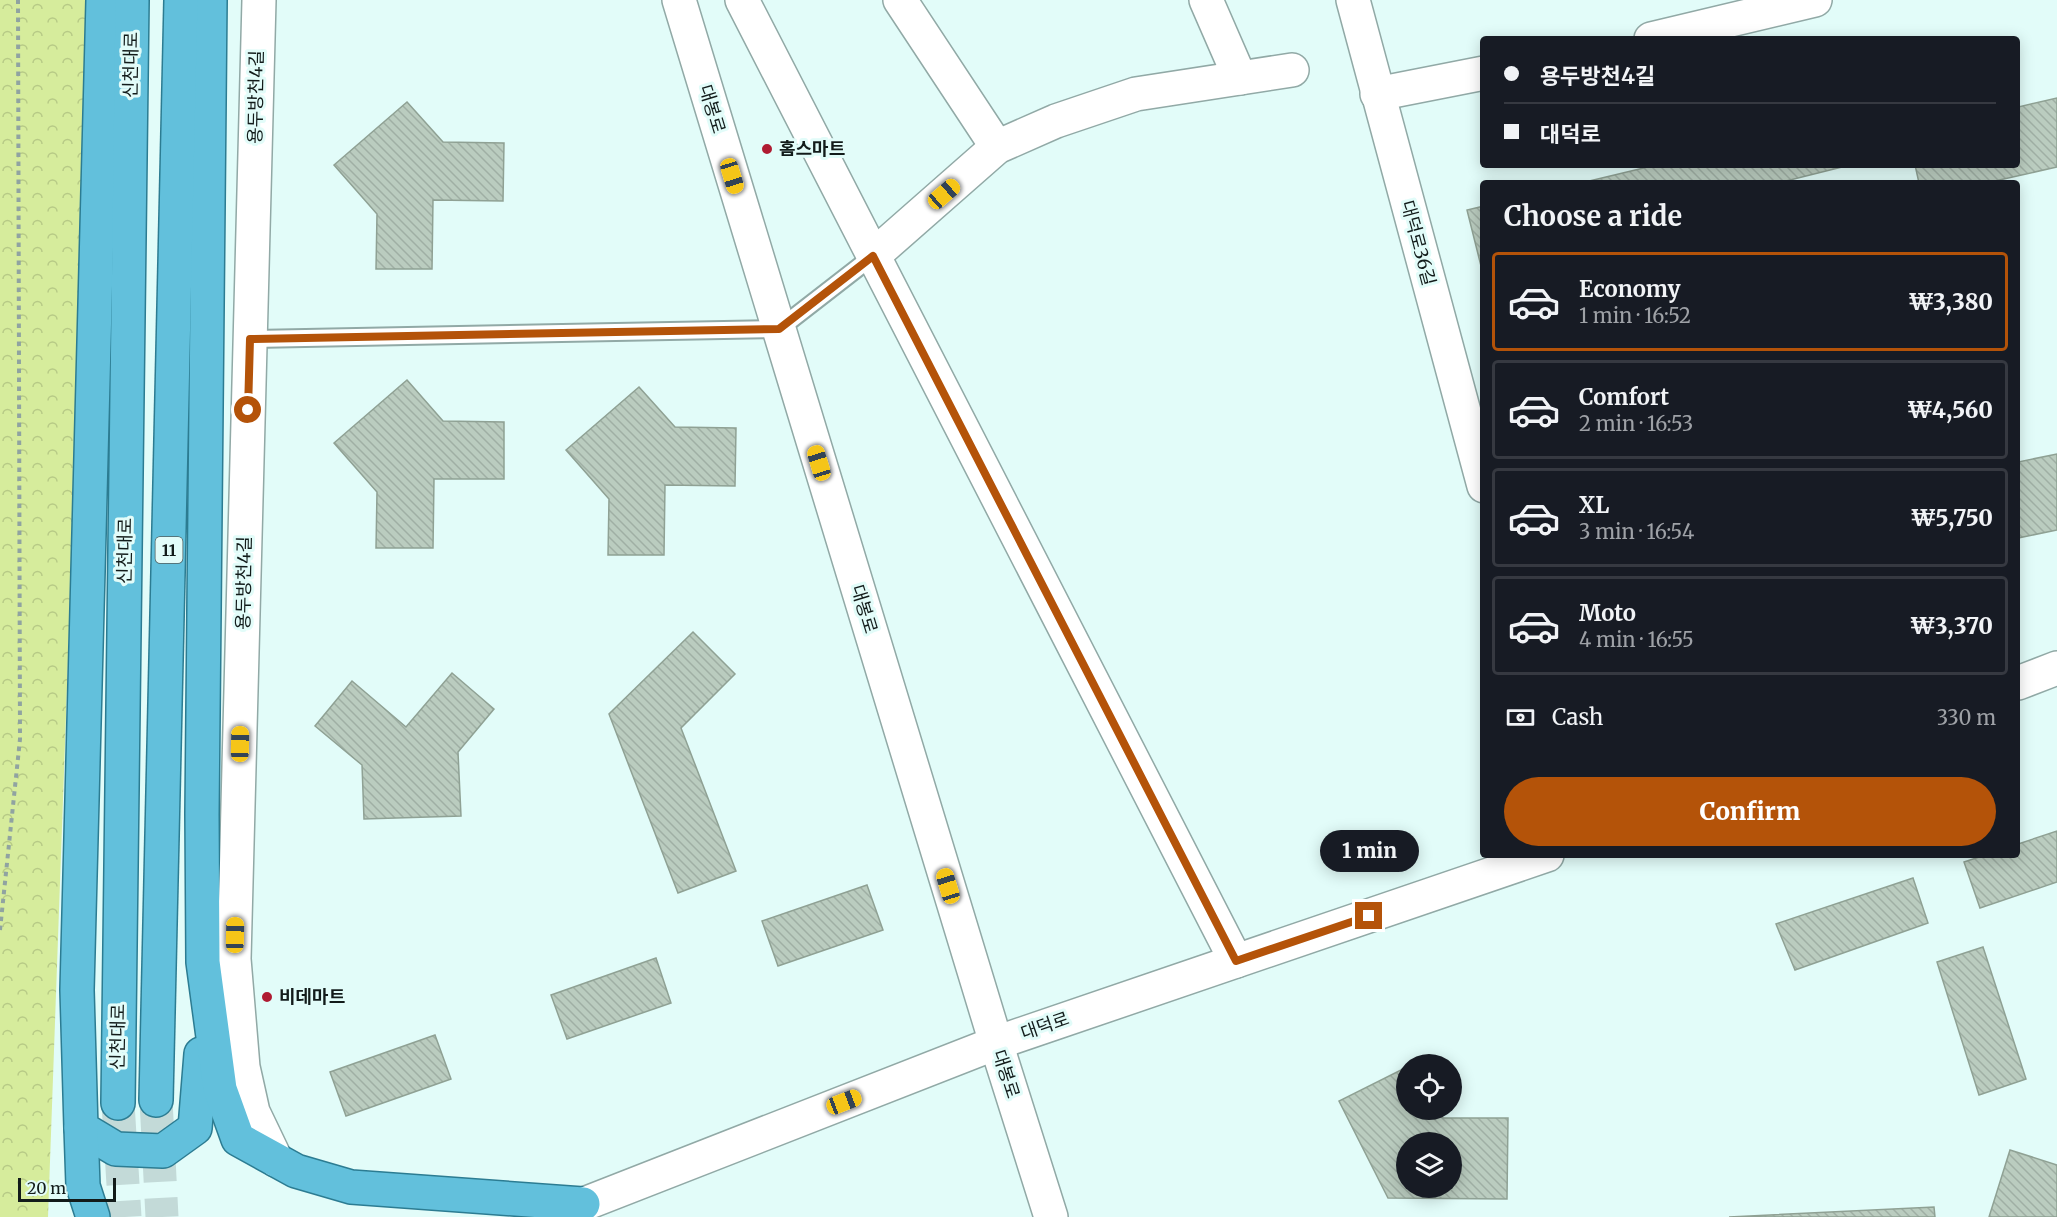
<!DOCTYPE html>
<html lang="en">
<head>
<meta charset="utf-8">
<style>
  :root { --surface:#171b24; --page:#242831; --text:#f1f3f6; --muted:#9ea1a6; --line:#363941; --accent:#b45309 }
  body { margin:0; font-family:Merriweather,"Noto Sans KR",serif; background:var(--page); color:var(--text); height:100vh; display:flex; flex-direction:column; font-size:22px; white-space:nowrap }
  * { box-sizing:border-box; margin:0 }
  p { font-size:20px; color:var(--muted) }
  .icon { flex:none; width:33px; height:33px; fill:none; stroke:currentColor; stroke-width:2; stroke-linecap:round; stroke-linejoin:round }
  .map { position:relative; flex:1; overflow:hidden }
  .sheet { position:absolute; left:1480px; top:180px; width:540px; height:678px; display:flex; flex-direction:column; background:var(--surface); border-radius:6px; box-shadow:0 3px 15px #0003 }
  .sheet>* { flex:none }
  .banner { position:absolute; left:1480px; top:36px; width:540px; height:132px; border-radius:6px; box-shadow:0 3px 15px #0003; display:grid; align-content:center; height:132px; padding:0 24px; background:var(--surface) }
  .buttons { position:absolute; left:1396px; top:1054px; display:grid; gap:12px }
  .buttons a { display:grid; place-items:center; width:66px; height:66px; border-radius:50%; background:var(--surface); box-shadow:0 3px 15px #0003; font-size:30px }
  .scale { position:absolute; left:18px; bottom:15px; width:98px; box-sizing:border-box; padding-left:6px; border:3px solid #121b1a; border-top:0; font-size:16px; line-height:21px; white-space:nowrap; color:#121b1a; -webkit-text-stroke:4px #e2fcf9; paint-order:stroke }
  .end { position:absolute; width:27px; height:27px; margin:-14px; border:8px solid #b45309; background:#fff; box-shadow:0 0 0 3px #fff }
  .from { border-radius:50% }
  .bubble { position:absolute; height:42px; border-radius:21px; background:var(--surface); box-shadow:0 3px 15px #0003; font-size:20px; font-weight:800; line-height:42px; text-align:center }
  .car { position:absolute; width:18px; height:36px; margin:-18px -9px; border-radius:8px; box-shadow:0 0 4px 2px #0007; background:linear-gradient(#f5c518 24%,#345 0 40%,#f5c518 0 76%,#345 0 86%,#f5c518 0) }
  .banner b { display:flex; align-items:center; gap:21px; height:57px; font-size:22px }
  .banner b+b { border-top:2px solid var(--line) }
  .banner i { width:15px; height:15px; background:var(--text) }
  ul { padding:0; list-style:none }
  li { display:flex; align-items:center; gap:18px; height:99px; margin:0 12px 9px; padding:0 12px; border:3px solid var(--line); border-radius:6px }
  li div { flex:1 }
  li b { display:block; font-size:22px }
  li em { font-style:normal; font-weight:800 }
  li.current { border-color:var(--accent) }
  li>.icon { width:54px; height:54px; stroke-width:1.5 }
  h2 { padding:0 24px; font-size:27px; line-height:72px }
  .pay { display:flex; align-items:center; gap:15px; height:66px; padding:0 24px; font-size:22px }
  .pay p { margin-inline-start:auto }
  .action { display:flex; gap:12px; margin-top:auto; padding:12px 24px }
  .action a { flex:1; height:69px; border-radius:36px; background:var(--accent); color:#fff; font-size:24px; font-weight:800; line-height:69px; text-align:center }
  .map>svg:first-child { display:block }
</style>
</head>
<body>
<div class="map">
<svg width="2057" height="1217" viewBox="0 0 2057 1217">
  <defs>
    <pattern id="forest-crowns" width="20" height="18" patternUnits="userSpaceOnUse" patternTransform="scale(1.5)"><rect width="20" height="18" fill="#d6ec9c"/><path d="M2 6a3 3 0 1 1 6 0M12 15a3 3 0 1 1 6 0" fill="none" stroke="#b7ca86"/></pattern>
    <pattern id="building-back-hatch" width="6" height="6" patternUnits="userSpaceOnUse" patternTransform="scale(1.5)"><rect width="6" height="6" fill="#baccbf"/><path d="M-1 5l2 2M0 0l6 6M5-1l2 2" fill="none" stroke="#9fafa4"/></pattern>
  </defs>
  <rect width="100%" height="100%" fill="#e2fcf9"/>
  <polygon fill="url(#forest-crowns)" points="0,0 88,0 81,298 48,1217 0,1217"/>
  <g fill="url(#building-back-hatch)" stroke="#8fa194" stroke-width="1.5" fill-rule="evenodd">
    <polygon points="2057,98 2057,167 1986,183 1919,183 1915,165 2018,165 2018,107"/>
    <polygon points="407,102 443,142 504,143 503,201 433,200 432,269 376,269 377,214 334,165"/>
    <polygon points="1656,165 1850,165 1778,183 1581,183"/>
    <polygon points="1484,206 1484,270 1482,270 1467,210"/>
    <polygon points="407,380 443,421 504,422 504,479 434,479 433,548 376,548 377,492 334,443"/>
    <polygon points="639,387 675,427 736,428 735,486 665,485 664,555 608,555 609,499 566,450"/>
    <polygon points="2057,454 2057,530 2018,538 2018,462"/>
    <polygon points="693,632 735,674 681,728 736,871 678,893 609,714"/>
    <polygon points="452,673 494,709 458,752 461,816 364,819 362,765 315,726 352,681 406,727"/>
    <polygon points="2057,831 2057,882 1980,908 1964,862 1985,855 2018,855 2018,844"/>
    <polygon points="1913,878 1928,923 1795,970 1776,924"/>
    <polygon points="867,885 883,930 778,966 762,921"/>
    <polygon points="1983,947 2026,1079 1979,1095 1937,962"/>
    <polygon points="656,958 671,1003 567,1039 551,995"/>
    <polygon points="435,1035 451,1079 346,1116 330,1072"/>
    <path d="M1407,1067V1110H1439L1443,1118H1508L1507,1199L1388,1198L1339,1101ZM1407,1143H1452V1188H1407Z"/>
    <polygon points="2010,1150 2057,1165 2057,1217 1989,1217"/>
    <polygon points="1934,1207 1935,1217 1729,1217"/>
  </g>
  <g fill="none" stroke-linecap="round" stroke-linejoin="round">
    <g stroke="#c3dad8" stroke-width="33" stroke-dasharray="33 16" stroke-linecap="butt">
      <polyline points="156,1100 162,1217"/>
      <polyline points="118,1103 125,1217"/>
    </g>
    <defs>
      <polyline id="service" points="250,339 779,329 873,256"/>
      <g id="minor">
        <polyline points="259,0 234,959 243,1067 253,1112 276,1160"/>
        <polyline points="742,0 1236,961"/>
        <polyline points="900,0 997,147"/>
        <polyline points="1206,0 1240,78"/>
        <polyline points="1353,0 1484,486"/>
        <polyline points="1651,39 1815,0"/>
        <polyline points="1377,94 1484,73"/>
        <polyline points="873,256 997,147 1056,121 1136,94 1292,70"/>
      </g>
      <polyline id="tertiary" points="679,0 996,1043 1051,1217"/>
      <g id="secondary">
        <polyline points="2018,683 2057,668"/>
        <polyline points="556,1215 996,1043 1547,855"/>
      </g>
      <g id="trunk">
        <polyline points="103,0 77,990 81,1128 116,1149 163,1151 195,1128 201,1054"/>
        <polyline points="210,0 202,814 203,962 220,1089 238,1139 296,1171 351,1187 583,1204"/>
        <polyline points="156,1100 181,0"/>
        <polyline points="118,1103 132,0"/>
        <polyline points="81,1128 83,1186 93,1217"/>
      </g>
    </defs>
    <use href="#service" stroke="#91a9a6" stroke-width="20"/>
    <use href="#minor" stroke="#91a9a6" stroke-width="36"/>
    <use href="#tertiary" stroke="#91a9a6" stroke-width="36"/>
    <use href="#secondary" stroke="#91a9a6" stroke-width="36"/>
    <use href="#trunk" stroke="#2c7c92" stroke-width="36"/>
    <polyline stroke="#90a3a1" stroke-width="4" stroke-dasharray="4.5 4.5" stroke-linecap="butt" points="0,930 20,739 18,0"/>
    <use href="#service" stroke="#fff" stroke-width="16"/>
    <use href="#minor" stroke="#fff" stroke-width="33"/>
    <use href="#tertiary" stroke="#fff" stroke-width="33"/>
    <use href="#secondary" stroke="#fff" stroke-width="33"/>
    <use href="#trunk" stroke="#62c0dc" stroke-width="33"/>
  </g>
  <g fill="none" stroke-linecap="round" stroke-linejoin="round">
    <polyline stroke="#b45309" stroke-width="8" points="248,410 250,339 779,329 873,256 1236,961 1369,916"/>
  </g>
  <g fill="#af1b32" stroke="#e2fcf9" stroke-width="2">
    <circle cx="767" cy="149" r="6"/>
    <circle cx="267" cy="997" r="6"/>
  </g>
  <g text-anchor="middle" stroke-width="6" stroke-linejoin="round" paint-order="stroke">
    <rect fill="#e2fcf9" stroke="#505e5d" stroke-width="1.5" x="155.5" y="537" width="27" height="26" rx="4.5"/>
    <g font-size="16" font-weight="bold" fill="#121b1a">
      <text x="169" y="556">11</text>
    </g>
    <g font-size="18" fill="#121b1a" stroke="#e2fcf9">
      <text transform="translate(131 65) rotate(-89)" y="6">신천대로</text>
      <text transform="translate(256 97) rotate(-89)" y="6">용두방천4길</text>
      <text transform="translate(712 109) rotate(73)" y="6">대봉로</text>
      <text transform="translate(1418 243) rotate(75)" y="6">대덕로36길</text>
      <text transform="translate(125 551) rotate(-89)" y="6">신천대로</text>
      <text transform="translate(244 583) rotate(-89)" y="6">용두방천4길</text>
      <text transform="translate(864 609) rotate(73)" y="6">대봉로</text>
      <text transform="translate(1045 1026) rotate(-19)" y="6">대덕로</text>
      <text transform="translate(118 1037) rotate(-89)" y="6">신천대로</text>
      <text transform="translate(1006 1074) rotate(72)" y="6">대봉로</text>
    </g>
    <g font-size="18" font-weight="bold" fill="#121b1a" stroke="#e2fcf9" text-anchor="start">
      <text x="779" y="155">홈스마트</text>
      <text x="279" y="1003">비데마트</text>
    </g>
  </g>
</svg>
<div class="buttons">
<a><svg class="icon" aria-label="locate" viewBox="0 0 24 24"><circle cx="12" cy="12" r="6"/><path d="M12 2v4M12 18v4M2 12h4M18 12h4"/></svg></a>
<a><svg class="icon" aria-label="layers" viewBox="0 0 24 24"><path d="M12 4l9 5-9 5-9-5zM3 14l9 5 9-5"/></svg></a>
</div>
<div class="scale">20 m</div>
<i class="end from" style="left:248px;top:410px"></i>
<i class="end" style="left:1369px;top:916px"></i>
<div class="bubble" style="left:1320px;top:830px;width:99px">1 min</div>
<i class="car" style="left:732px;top:176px;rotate:163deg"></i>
<i class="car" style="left:944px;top:194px;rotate:49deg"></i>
<i class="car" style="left:819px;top:463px;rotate:343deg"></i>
<i class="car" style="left:240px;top:744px;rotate:1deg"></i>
<i class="car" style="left:948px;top:886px;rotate:343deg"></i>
<i class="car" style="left:235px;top:935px;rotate:1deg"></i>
<i class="car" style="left:844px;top:1102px;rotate:69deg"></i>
<div class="banner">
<b><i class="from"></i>용두방천4길</b>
<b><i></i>대덕로</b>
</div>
<section class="sheet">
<h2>Choose a ride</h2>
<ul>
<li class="current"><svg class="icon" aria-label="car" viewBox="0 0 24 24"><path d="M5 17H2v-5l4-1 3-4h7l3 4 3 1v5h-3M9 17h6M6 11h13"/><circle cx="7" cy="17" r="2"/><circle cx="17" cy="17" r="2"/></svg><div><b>Economy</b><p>1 min · 16:52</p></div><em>₩3,380</em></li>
<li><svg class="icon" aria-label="car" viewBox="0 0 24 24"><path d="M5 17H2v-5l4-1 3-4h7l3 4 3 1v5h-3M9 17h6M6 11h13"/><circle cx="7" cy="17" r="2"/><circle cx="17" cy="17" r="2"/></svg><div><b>Comfort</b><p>2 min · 16:53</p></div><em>₩4,560</em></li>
<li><svg class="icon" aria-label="car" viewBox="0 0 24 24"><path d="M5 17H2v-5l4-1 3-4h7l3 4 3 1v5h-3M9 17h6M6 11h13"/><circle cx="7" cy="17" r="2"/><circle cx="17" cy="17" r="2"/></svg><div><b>XL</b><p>3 min · 16:54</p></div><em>₩5,750</em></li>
<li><svg class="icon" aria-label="car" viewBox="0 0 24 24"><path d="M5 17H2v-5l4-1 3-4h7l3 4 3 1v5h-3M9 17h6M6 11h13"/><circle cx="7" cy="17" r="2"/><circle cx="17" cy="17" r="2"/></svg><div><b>Moto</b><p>4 min · 16:55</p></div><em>₩3,370</em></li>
</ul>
<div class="pay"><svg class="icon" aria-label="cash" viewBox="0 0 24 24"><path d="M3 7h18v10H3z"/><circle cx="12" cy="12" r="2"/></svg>Cash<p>330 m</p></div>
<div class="action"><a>Confirm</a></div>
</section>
</div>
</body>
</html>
